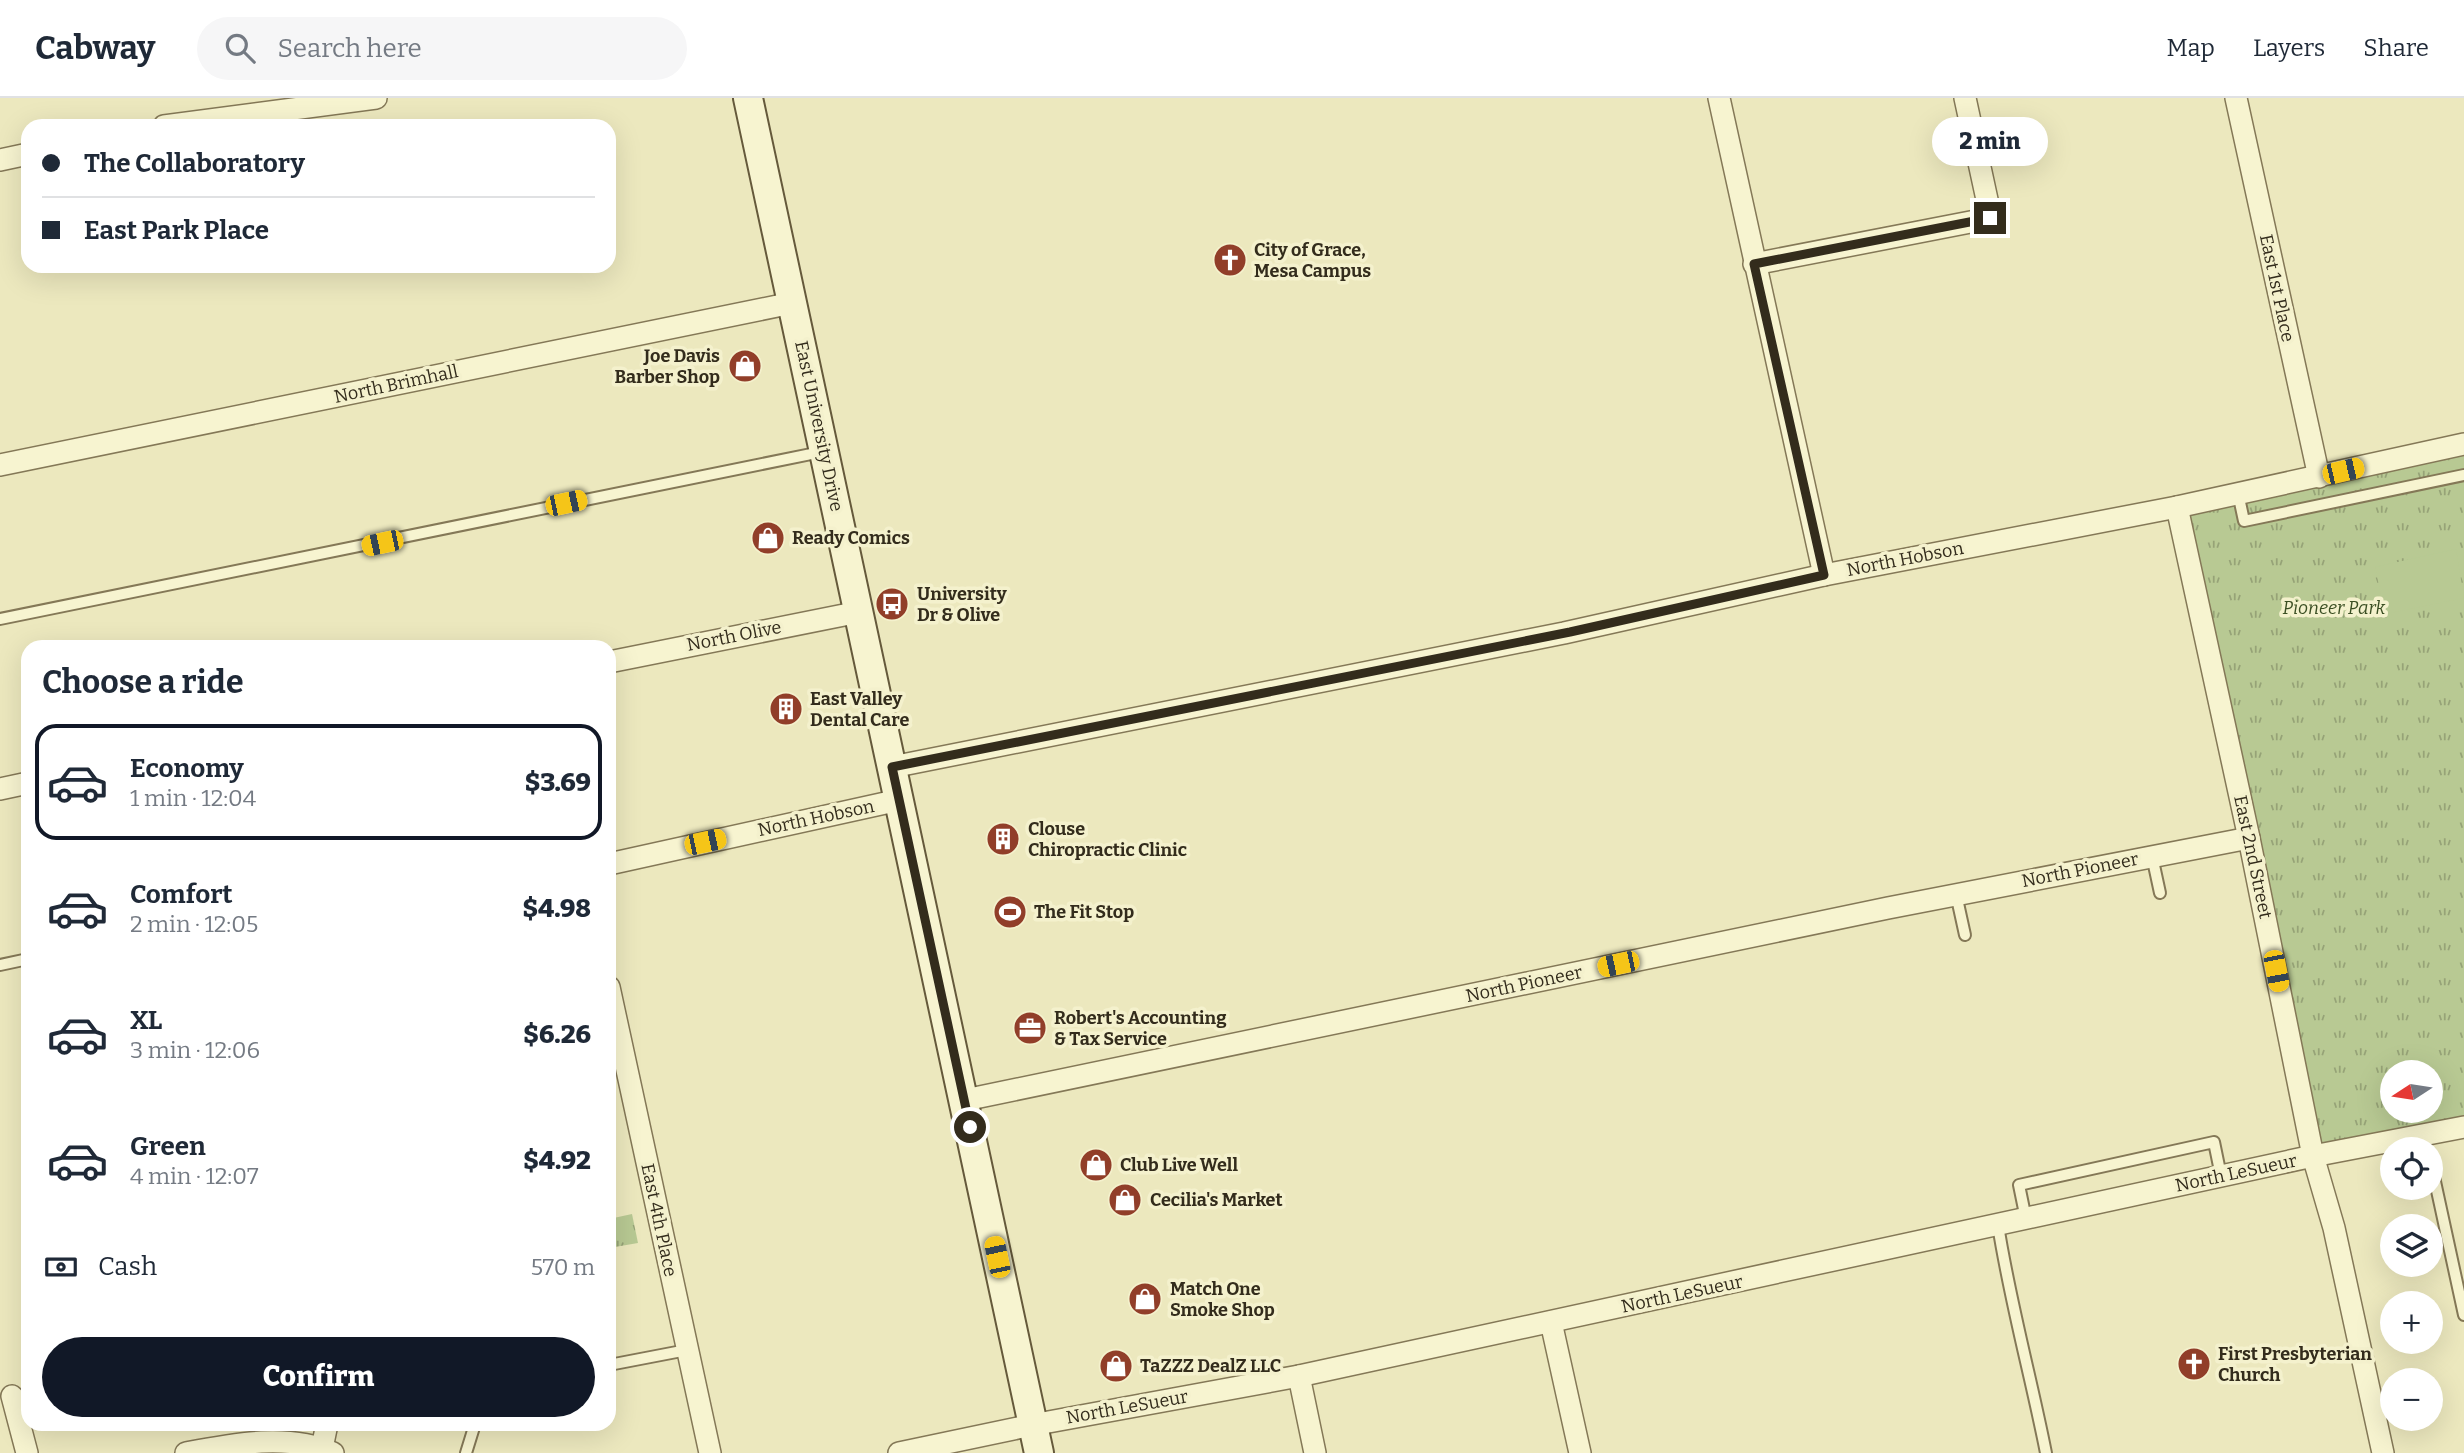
<!DOCTYPE html>
<html lang="en">
<head>
<meta charset="utf-8">
<style>
  :root { --surface:#fff; --page:#f6f6f7; --text:#1f2937; --muted:#747a83; --line:#e0e1e3; --accent:#111827 }
  body { margin:0; font-family:Bitter,serif; background:var(--page); color:var(--text); height:100vh; display:flex; flex-direction:column; font-size:26px; white-space:nowrap }
  * { box-sizing:border-box; margin:0 }
  p { font-size:23px; color:var(--muted) }
  .icon { flex:none; width:38px; height:38px; fill:none; stroke:currentColor; stroke-width:2; stroke-linecap:round; stroke-linejoin:round }
  .map { position:relative; flex:1; overflow:hidden }
  .drawer { position:absolute; left:21px; top:542px; width:595px; height:791px; display:flex; flex-direction:column; background:var(--surface); border-radius:21px; box-shadow:0 7px 28px #0002 }
  .drawer>* { flex:none }
  .banner { position:absolute; left:21px; top:21px; width:595px; height:154px; border-radius:21px; box-shadow:0 7px 28px #0002; display:grid; align-content:center; height:154px; padding:0 21px; background:var(--surface) }
  .needle { width:46px; rotate:258deg }
  .fabs { position:absolute; left:2380px; top:962px; display:grid; gap:14px }
  .fabs a { display:grid; place-items:center; width:63px; height:63px; border-radius:50%; background:var(--surface); box-shadow:0 7px 28px #0002; font-size:35px }
  .end { position:absolute; width:32px; height:32px; margin:-16px; border:9px solid #332c1c; background:#fff; box-shadow:0 0 0 4px #fff }
  .from { border-radius:50% }
  .bubble { position:absolute; height:49px; border-radius:24px; background:var(--surface); box-shadow:0 7px 28px #0002; font-size:23px; font-weight:800; line-height:49px; text-align:center }
  .car { position:absolute; width:21px; height:42px; margin:-21px -10px; border-radius:9px; box-shadow:0 0 5px 2px #0007; background:linear-gradient(#f5c518 24%,#345 0 40%,#f5c518 0 76%,#345 0 86%,#f5c518 0) }
  .banner b { display:flex; align-items:center; gap:24px; height:66px; font-size:26px }
  .banner b+b { border-top:2px solid var(--line) }
  .banner i { width:18px; height:18px; background:var(--text) }
  ul { padding:0; list-style:none }
  li { display:flex; align-items:center; gap:21px; height:116px; margin:0 14px 10px; padding:0 7px; border:4px solid transparent; border-radius:21px }
  li div { flex:1 }
  li b { display:block; font-size:26px }
  li em { font-style:normal; font-weight:800 }
  li.on { border-color:var(--accent) }
  li>.icon { width:63px; height:63px; stroke-width:1.5 }
  h2 { padding:0 21px; font-size:32px; line-height:84px }
  .pay { display:flex; align-items:center; gap:18px; height:77px; padding:0 21px; font-size:26px }
  .pay p { margin-inline-start:auto }
  .action { display:flex; gap:14px; margin-top:auto; padding:14px 21px }
  .action a { flex:1; height:80px; border-radius:42px; background:var(--accent); color:#fff; font-size:28px; font-weight:800; line-height:80px; text-align:center }
  header { display:flex; align-items:center; gap:42px; box-sizing:border-box; height:98px; padding:0 35px; background:var(--surface); border-bottom:2px solid var(--line) }
  header strong { font-size:33px }
  nav { display:flex; gap:38px; margin-inline-start:auto; font-size:24px }
  .search { width:490px; height:63px; background:var(--page); display:flex; align-items:center; gap:18px; box-sizing:border-box; padding:0 24px; border-radius:38px; color:var(--muted); font-size:26px }
  .map>svg:first-child { display:block }
</style>
</head>
<body>
<header>
<strong>Cabway</strong>
<div class="search"><svg class="icon" aria-label="search" viewBox="0 0 24 24"><circle cx="10" cy="10" r="6"/><path d="M15 15l6 6"/></svg>Search here</div>
<nav><a>Map</a><a>Layers</a><a>Share</a></nav>
</header>
<div class="map">
<svg width="2464" height="1355" viewBox="0 0 2464 1355">
  <defs>
    <pattern id="grass-tufts" width="24" height="20" patternUnits="userSpaceOnUse" patternTransform="scale(1.75)"><rect width="24" height="20" fill="#b8c993"/><path d="M3 7l-1-3M5 7V3M7 7l1-3M15 17l-1-3M17 17v-4M19 17l1-3" fill="none" stroke="#96a377"/></pattern>
  </defs>
  <rect width="100%" height="100%" fill="#ece8be"/>
  <g fill="url(#grass-tufts)" fill-rule="evenodd">
    <path d="M2464,346V1029L2313,1058L2177,409ZM2392,975H2431V1013H2392Z"/>
    <polygon points="632,1116 638,1145 609,1150 609,1121"/>
  </g>
  <polygon fill="#b8c993" points="2456,451 2464,500 2385,516 2375,469"/>
  <g fill="none" stroke-linecap="round" stroke-linejoin="round">
    <defs>
      <g id="lane">
        <polyline points="2238,395 2244,423 2464,377"/>
        <polyline points="0,521 821,354"/>
        <polyline points="2152,758 2160,795"/>
        <polyline points="1956,796 1965,837"/>
        <polyline points="0,867 28,861"/>
        <polyline points="2431,1065 2464,1217"/>
        <polyline points="2026,1121 2019,1087 2214,1044 2221,1078"/>
        <path d="M1998,1127C2010,1204 2031,1279 2046,1355"/>
        <polyline points="609,1267 687,1252"/>
        <polyline points="466,1355 475,1326"/>
      </g>
      <g id="street">
        <polyline points="1719,0 1824,477"/>
        <polyline points="2236,0 2319,379"/>
        <polyline points="164,28 376,0"/>
        <polyline points="0,62 28,56"/>
        <polyline points="1754,166 1991,120 1965,0"/>
        <polyline points="0,367 792,205"/>
        <polyline points="2177,409 2249,740 2313,1058 2334,1130 2383,1355"/>
        <polyline points="609,564 859,514"/>
        <polyline points="892,669 1564,535 1824,477 2177,409 2464,346"/>
        <polyline points="0,691 28,685"/>
        <polyline points="609,766 899,702"/>
        <polyline points="609,889 710,1355"/>
        <polyline points="965,1002 1888,810 2249,740"/>
        <polyline points="1551,1224 1580,1355"/>
        <polyline points="1299,1278 1315,1355"/>
        <polyline points="12,1298 27,1355"/>
        <polyline points="322,1350 327,1326"/>
        <path d="M186,1355C233,1346 288,1335 333,1355"/>
        <polyline points="899,1355 1032,1327 1299,1278 2313,1058 2464,1029"/>
      </g>
      <polyline id="secondary" points="748,0 1039,1355"/>
    </defs>
    <use href="#lane" stroke="#847857" stroke-width="14"/>
    <use href="#street" stroke="#847857" stroke-width="24"/>
    <use href="#secondary" stroke="#65593b" stroke-width="32"/>
    <use href="#lane" stroke="#f7f4d0" stroke-width="10"/>
    <use href="#street" stroke="#f7f4d0" stroke-width="21"/>
    <use href="#secondary" stroke="#f7f4d0" stroke-width="28"/>
  </g>
  <g fill="none" stroke-linecap="round" stroke-linejoin="round">
    <polyline stroke="#332c1c" stroke-width="9" points="970,1029 892,669 1570,534 1824,477 1754,166 1990,120"/>
  </g>
  <defs>
    <symbol id="church-disc" viewBox="-11 -11 22 22"><circle r="9.5" fill="#913e29" stroke="#f4f1cd"/><path d="M-1.2-6h2.4v3.5h3.3v2.4h-3.3V6h-2.4V-.1h-3.3v-2.4h3.3Z" fill="#fff"/></symbol>
    <symbol id="shop-disc" viewBox="-11 -11 22 22"><circle r="9.5" fill="#913e29" stroke="#f4f1cd"/><path d="M-5-2.5h2.3a2.7 3.5 0 0 1 5.4 0H5L5.5 6h-11ZM-1.5-2.5h3a1.5 2.3 0 0 0-3 0Z" fill="#fff"/></symbol>
    <symbol id="bus-disc" viewBox="-11 -11 22 22"><circle r="9.5" fill="#913e29" stroke="#f4f1cd"/><path d="M-5-6H5V4H4V6H2V4H-2V6H-4V4H-5ZM-3.5-4V0h7V-4ZM-3.5 1.2v1.5H-2V1.2ZM2 1.2v1.5H3.5V1.2Z" fill="#fff"/></symbol>
    <symbol id="building-disc" viewBox="-11 -11 22 22"><circle r="9.5" fill="#913e29" stroke="#f4f1cd"/><path d="M-4-6H4V6H1V3H-1V6H-4ZM-2.5-4.3h1.7v1.8h-1.7ZM.8-4.3h1.7v1.8H.8ZM-2.5-1h1.7V.8h-1.7ZM.8-1h1.7V.8H.8Z" fill="#fff"/></symbol>
    <symbol id="stadium-disc" viewBox="-11 -11 22 22"><circle r="9.5" fill="#913e29" stroke="#f4f1cd"/><path d="M0-5a6.5 5 0 1 0 0 10a6.5 5 0 1 0 0-10ZM-3.5-1.8h7v3.6h-7Z" fill="#fff"/></symbol>
    <symbol id="office-disc" viewBox="-11 -11 22 22"><circle r="9.5" fill="#913e29" stroke="#f4f1cd"/><path d="M-6-3h4V-5.5h4V-3h4V5H-6ZM-1-4.5V-3h2v-1.5ZM-6 0V1H6V0Z" fill="#fff"/></symbol>
  </defs>
  <g fill-rule="evenodd">
    <use href="#church-disc" x="1211" y="143" width="38" height="38"/>
    <use href="#shop-disc" x="726" y="249" width="38" height="38"/>
    <use href="#shop-disc" x="749" y="421" width="38" height="38"/>
    <use href="#bus-disc" x="873" y="487" width="38" height="38"/>
    <use href="#building-disc" x="767" y="592" width="38" height="38"/>
    <use href="#building-disc" x="984" y="722" width="38" height="38"/>
    <use href="#stadium-disc" x="991" y="795" width="38" height="38"/>
    <use href="#office-disc" x="1011" y="911" width="38" height="38"/>
    <use href="#shop-disc" x="1077" y="1048" width="38" height="38"/>
    <use href="#shop-disc" x="1106" y="1083" width="38" height="38"/>
    <use href="#shop-disc" x="1126" y="1182" width="38" height="38"/>
    <use href="#church-disc" x="2175" y="1247" width="38" height="38"/>
    <use href="#shop-disc" x="1097" y="1249" width="38" height="38"/>
  </g>
  <g text-anchor="middle" stroke-width="7" stroke-linejoin="round" paint-order="stroke">
    <g font-size="18" font-weight="bold" fill="#332c1c" stroke="#f4f1cd" text-anchor="start">
      <text x="1254" y="158">City of Grace,<tspan x="1254" dy="21">Mesa Campus</tspan></text>
      <text x="720" y="264" text-anchor="end">Joe Davis<tspan x="720" dy="21">Barber Shop</tspan></text>
      <text x="792" y="446">Ready Comics</text>
      <text x="917" y="502">University<tspan x="917" dy="21">Dr &amp; Olive</tspan></text>
      <text x="810" y="607">East Valley<tspan x="810" dy="21">Dental Care</tspan></text>
      <text x="1028" y="737">Clouse<tspan x="1028" dy="21">Chiropractic Clinic</tspan></text>
      <text x="1034" y="820">The Fit Stop</text>
      <text x="1054" y="926">Robert's Accounting<tspan x="1054" dy="21">&amp; Tax Service</tspan></text>
      <text x="1120" y="1073">Club Live Well</text>
      <text x="1150" y="1108">Cecilia's Market</text>
      <text x="1170" y="1197">Match One<tspan x="1170" dy="21">Smoke Shop</tspan></text>
      <text x="2218" y="1262">First Presbyterian<tspan x="2218" dy="21">Church</tspan></text>
      <text x="1140" y="1274">TaZZZ DealZ LLC</text>
    </g>
    <g font-size="18" fill="#332c1c" stroke="#f4f1cd">
      <text transform="translate(2277 190) rotate(78)" y="6">East 1st Place</text>
      <text transform="translate(396 286) rotate(-12)" y="6">North Brimhall</text>
      <text transform="translate(819 328) rotate(78)" y="6">East University Drive</text>
      <text transform="translate(1905 461) rotate(-11)" y="6">North Hobson</text>
      <text transform="translate(734 538) rotate(-11)" y="6">North Olive</text>
      <text transform="translate(816 720) rotate(-12)" y="6">North Hobson</text>
      <text transform="translate(2253 759) rotate(78)" y="6">East 2nd Street</text>
      <text transform="translate(2080 772) rotate(-11)" y="6">North Pioneer</text>
      <text transform="translate(1524 886) rotate(-12)" y="6">North Pioneer</text>
      <text transform="translate(2236 1075) rotate(-12)" y="6">North LeSueur</text>
      <text transform="translate(659 1122) rotate(78)" y="6">East 4th Place</text>
      <text transform="translate(1682 1196) rotate(-12)" y="6">North LeSueur</text>
      <text transform="translate(1127 1309) rotate(-10)" y="6">North LeSueur</text>
    </g>
    <g font-size="18" font-style="italic" fill="#3b4f23" stroke="#f4f1cd">
      <text x="2334" y="516">Pioneer Park</text>
    </g>
  </g>
</svg>
<div class="fabs">
<a><svg class="needle" viewBox="-14 -14 28 28"><path d="M0-13l5 13h-10z" fill="#e53935"/><path d="M0 13l5-13h-10z" fill="#747a83"/></svg></a>
<a><svg class="icon" aria-label="locate" viewBox="0 0 24 24"><circle cx="12" cy="12" r="6"/><path d="M12 2v4M12 18v4M2 12h4M18 12h4"/></svg></a>
<a><svg class="icon" aria-label="layers" viewBox="0 0 24 24"><path d="M12 4l9 5-9 5-9-5zM3 14l9 5 9-5"/></svg></a>
<a>+</a>
<a>−</a>
</div>
<i class="end from" style="left:970px;top:1029px"></i>
<i class="end" style="left:1990px;top:120px"></i>
<div class="bubble" style="left:1932px;top:19px;width:116px">2 min</div>
<i class="car" style="left:2343px;top:373px;rotate:77deg"></i>
<i class="car" style="left:566px;top:405px;rotate:78deg"></i>
<i class="car" style="left:382px;top:445px;rotate:258deg"></i>
<i class="car" style="left:705px;top:744px;rotate:78deg"></i>
<i class="car" style="left:1618px;top:866px;rotate:258deg"></i>
<i class="car" style="left:2276px;top:873px;rotate:169deg"></i>
<i class="car" style="left:997px;top:1159px;rotate:348deg"></i>
<div class="banner">
<b><i class="from"></i>The Collaboratory</b>
<b><i></i>East Park Place</b>
</div>
<section class="drawer">
<h2>Choose a ride</h2>
<ul>
<li class="on"><svg class="icon" aria-label="car" viewBox="0 0 24 24"><path d="M5 17H2v-5l4-1 3-4h7l3 4 3 1v5h-3M9 17h6M6 11h13"/><circle cx="7" cy="17" r="2"/><circle cx="17" cy="17" r="2"/></svg><div><b>Economy</b><p>1 min · 12:04</p></div><em>$3.69</em></li>
<li><svg class="icon" aria-label="car" viewBox="0 0 24 24"><path d="M5 17H2v-5l4-1 3-4h7l3 4 3 1v5h-3M9 17h6M6 11h13"/><circle cx="7" cy="17" r="2"/><circle cx="17" cy="17" r="2"/></svg><div><b>Comfort</b><p>2 min · 12:05</p></div><em>$4.98</em></li>
<li><svg class="icon" aria-label="car" viewBox="0 0 24 24"><path d="M5 17H2v-5l4-1 3-4h7l3 4 3 1v5h-3M9 17h6M6 11h13"/><circle cx="7" cy="17" r="2"/><circle cx="17" cy="17" r="2"/></svg><div><b>XL</b><p>3 min · 12:06</p></div><em>$6.26</em></li>
<li><svg class="icon" aria-label="car" viewBox="0 0 24 24"><path d="M5 17H2v-5l4-1 3-4h7l3 4 3 1v5h-3M9 17h6M6 11h13"/><circle cx="7" cy="17" r="2"/><circle cx="17" cy="17" r="2"/></svg><div><b>Green</b><p>4 min · 12:07</p></div><em>$4.92</em></li>
</ul>
<div class="pay"><svg class="icon" aria-label="cash" viewBox="0 0 24 24"><path d="M3 7h18v10H3z"/><circle cx="12" cy="12" r="2"/></svg>Cash<p>570 m</p></div>
<div class="action"><a>Confirm</a></div>
</section>
</div>
</body>
</html>
